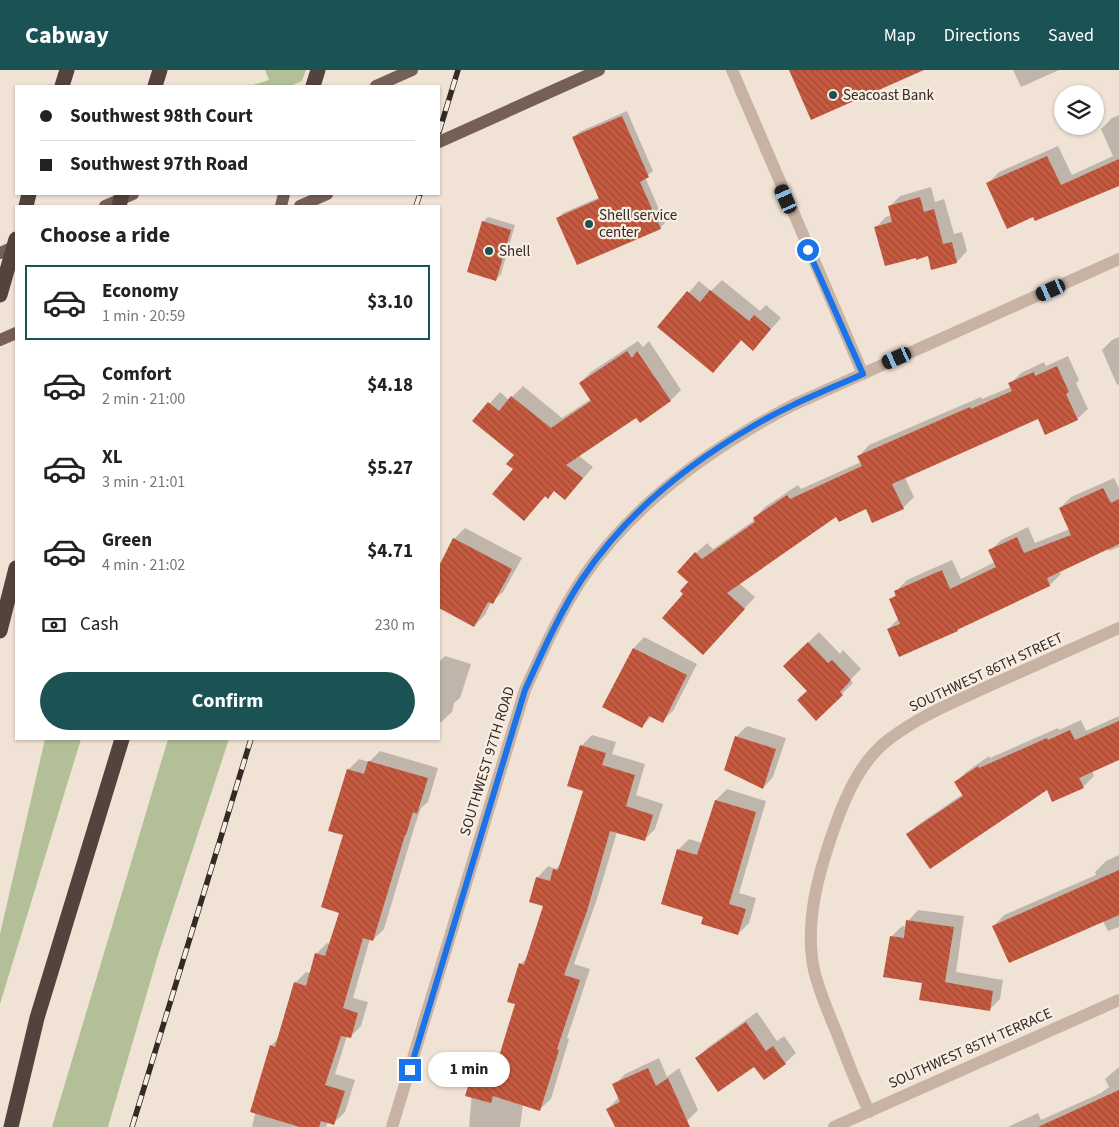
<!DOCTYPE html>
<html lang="en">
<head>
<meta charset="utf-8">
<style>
  :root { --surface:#fff; --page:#f6f6f6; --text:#222; --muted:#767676; --line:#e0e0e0; --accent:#1b5253 }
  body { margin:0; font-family:"Source Sans 3",sans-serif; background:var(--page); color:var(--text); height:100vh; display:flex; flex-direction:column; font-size:19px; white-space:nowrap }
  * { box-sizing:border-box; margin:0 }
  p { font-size:16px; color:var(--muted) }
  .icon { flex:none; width:28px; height:28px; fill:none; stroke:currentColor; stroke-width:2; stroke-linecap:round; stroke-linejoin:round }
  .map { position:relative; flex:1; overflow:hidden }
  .sheet { position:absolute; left:15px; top:135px; width:425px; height:535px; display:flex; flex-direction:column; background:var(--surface); border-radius:0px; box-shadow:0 1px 4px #0004 }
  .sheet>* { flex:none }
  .banner { position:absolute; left:15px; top:15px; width:425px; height:110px; border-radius:0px; box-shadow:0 1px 4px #0004; display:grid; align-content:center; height:110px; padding:0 25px; background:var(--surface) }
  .buttons { position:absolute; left:1054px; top:15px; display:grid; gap:10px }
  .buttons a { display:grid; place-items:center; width:50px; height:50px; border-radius:50%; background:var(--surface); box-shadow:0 1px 4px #0004; font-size:25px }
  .end { position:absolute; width:22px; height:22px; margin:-11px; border:6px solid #1a73e8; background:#fff; box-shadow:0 0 0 2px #fff }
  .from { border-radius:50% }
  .bubble { position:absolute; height:35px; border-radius:18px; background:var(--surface); box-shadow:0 1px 4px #0004; font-size:16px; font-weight:700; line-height:35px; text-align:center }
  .car { position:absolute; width:15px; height:30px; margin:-15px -8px; border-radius:6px; box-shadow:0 0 4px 1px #0007; background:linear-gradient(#222 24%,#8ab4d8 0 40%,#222 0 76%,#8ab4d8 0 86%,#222 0) }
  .banner b { display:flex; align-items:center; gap:18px; height:48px; font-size:19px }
  .banner b+b { border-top:1px solid var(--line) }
  .banner i { width:12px; height:12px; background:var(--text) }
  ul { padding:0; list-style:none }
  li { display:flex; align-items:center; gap:15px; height:75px; margin:0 10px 8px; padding:0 15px; border:2px solid transparent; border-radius:0px }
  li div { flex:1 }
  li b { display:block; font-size:19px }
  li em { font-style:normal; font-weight:700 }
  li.current { border-color:var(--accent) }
  li>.icon { width:45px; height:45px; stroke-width:1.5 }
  h2 { padding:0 25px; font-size:22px; line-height:60px }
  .pay { display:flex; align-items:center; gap:12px; height:55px; padding:0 25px; font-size:19px }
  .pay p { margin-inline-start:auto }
  .action { display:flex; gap:10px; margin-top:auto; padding:10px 25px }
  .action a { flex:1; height:58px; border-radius:30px; background:var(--accent); color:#fff; font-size:20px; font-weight:700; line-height:58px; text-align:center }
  header { display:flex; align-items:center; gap:30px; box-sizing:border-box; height:70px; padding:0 25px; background:var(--accent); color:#fff }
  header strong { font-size:24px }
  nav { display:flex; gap:28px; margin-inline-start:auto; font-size:18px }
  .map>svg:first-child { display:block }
</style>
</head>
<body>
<header>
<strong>Cabway</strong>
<nav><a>Map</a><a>Directions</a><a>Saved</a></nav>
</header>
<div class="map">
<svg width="1119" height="1057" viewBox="0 0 1119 1057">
  <defs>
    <pattern id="building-back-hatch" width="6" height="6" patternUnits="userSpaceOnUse" patternTransform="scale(1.25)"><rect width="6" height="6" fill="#c55a40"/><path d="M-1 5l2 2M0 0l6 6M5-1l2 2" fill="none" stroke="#a14a35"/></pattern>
  </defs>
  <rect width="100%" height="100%" fill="#f0e3d6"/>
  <g fill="#b3bf97">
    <polygon points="265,0 306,0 302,11 289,16 250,16 269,10"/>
    <polygon points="45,669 81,669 0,934 0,864"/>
    <polygon points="168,669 229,669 158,885 108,1057 52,1057"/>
  </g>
  <g fill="#0003">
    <polygon points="1013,0 1059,0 1021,17"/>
    <polygon points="627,41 653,101 645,107 665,153 660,158 558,148 563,143 600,127 574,68 579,62"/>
    <polygon points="1119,45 1119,116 1034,145 988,113 999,102 1058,76 1072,105 1113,86 1101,59 1112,48"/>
    <polygon points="931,117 935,132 944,129 954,164 962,162 967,181 957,192 929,185 875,158 886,147 891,145 889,137 900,126"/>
    <polygon points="488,147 515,155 501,204 496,210 483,152"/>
    <polygon points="722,210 760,241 766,235 781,248 753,279 742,270 713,302 659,257 699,211 711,221"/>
    <polygon points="1119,267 1119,314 1117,315 1102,280 1112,270"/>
    <polygon points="638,271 643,277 649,271 681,320 671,330 640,351 637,346 578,385 593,397 576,417 565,428 555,420 546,426 524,449 514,399 515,385 474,351 500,322 509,330 523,316 562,348 591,329 580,313 591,302"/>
    <polygon points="1068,286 1079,310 1076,313 1088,339 1077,349 1039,348 905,408 914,427 903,438 866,438 837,445 739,513 755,527 703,584 684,524 690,512 696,483 707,473 713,479 756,449 755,448 765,437 798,415 801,419 861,392 859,386 869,375 981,327 982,329 1011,317 1010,314 1021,303 1044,292 1046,296"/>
    <polygon points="1114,408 1119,418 1119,477 1109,481 1107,478 1059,501 1061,504 1050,515 961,556 957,560 888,559 899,548 891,529 897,523 896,521 907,510 952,490 961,509 995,492 990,481 1001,470 1028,457 1035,473 1070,459 1060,438 1071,427"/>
    <polygon points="465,458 522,488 503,522 491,532 485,545 474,556 439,537 439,498 454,469"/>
    <polygon points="819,562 840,584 843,580 861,599 850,610 853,613 816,649 808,621 784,596"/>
    <polygon points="644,567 697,594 673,641 662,651 652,646 642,656 604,637 634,578"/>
    <polygon points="445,586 471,594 460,628 454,633 452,642 441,652 439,652 439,592"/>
    <polygon points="1119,646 1119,688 1092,701 1094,706 1083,717 1048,719 908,764 919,754 963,724 956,712 966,702 989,686 990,688 1058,658 1059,660 1081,650 1086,661"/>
    <polygon points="747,656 786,668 773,707 763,718 736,667"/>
    <polygon points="592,665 616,672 612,684 645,694 636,725 663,734 655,759 644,770 617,762 597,829 574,894 590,899 567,968 569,969 551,1029 540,1039 523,1034 520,1057 469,1057 474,1000 485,990 498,994 517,933 509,931 521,894 529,885 544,835 531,831 538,807 548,796 556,799 562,792 585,720 581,676"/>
    <polygon points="380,681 438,698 428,732 421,738 415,755 384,859 373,870 370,869 353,928 368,932 361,956 350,967 347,966 335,1004 355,1010 345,1042 334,1053 328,1051 326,1057 252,1057 271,976 279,967 295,913 306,902 311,903 316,884 327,873 330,874 341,842 348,700 359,689 369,692"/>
    <polygon points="727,719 766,731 739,823 756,828 749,853 738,864 705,846 678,780 689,769 702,773 716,730"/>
    <polygon points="1119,785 1119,857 1108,861 1103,851 994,856 1004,845 1096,805 1095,802 1106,791"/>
    <polygon points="918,840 964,846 956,902 1003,910 1000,929 989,940 923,912 891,867 902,856 907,857 908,851"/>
    <polygon points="757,942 777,971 784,966 796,983 785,993 697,989 707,978"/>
    <polygon points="659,988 667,1007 679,998 698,1040 687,1051 674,1057 616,1057 608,1039 618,1028 614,1015 625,1004"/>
    <polygon points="1119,997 1119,1057 1008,1057 1038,1043 1041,1050 1101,1023 1109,1017 1105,1009"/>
  </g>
  <g fill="url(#building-back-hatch)">
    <polygon points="789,0 924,0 811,50"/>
    <polygon points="622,46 649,107 640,112 661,159 577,195 556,148 599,129 572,67"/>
    <polygon points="1047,86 1061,115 1119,89 1119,116 1035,151 1033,147 1007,159 986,113"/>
    <polygon points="920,127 924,142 934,139 943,174 952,172 957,193 931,200 928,186 916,190 916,188 885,196 874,157 892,152 888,136"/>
    <polygon points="482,151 511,160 496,211 467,202"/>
    <polygon points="710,220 749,251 754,245 771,259 753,281 741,270 713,303 657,257 687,221 700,232"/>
    <polygon points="627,281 632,288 637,281 671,331 640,353 636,348 566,395 583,408 565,430 554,421 548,429 545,426 524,451 492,424 513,399 506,394 514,385 472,351 488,332 499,341 511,326 551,358 591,331 579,313"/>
    <polygon points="1057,296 1069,322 1066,324 1078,350 1045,365 1038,349 892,414 904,439 872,453 866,439 839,452 836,447 727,523 745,539 703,585 662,548 683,524 680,521 688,512 677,502 695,482 702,489 755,452 753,448 787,425 790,429 862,396 857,386 970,337 971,339 1012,321 1008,313 1034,302 1035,306"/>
    <polygon points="1103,418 1111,433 1119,429 1119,474 1047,508 1050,516 957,560 958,561 899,587 887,559 900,554 889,529 896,526 894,521 942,500 950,519 996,497 988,480 1017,467 1024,483 1071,465 1059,438"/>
    <polygon points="453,468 512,499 493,534 488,532 474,557 439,538 439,496"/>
    <polygon points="808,572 828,593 832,590 851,610 840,622 843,625 816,651 797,630 807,621 783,596"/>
    <polygon points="633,578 687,605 663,653 649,646 642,658 602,637"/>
    <polygon points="1119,651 1119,690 1079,708 1084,718 1052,732 1047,720 930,799 906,764 963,726 954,712 978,696 979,698 1047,668 1048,670 1070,660 1075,670"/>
    <polygon points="735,666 776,679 763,719 724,700"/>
    <polygon points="580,675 606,683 602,695 635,705 626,736 653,745 645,771 610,761 587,841 564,905 580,910 557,979 559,980 540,1041 493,1026 491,1033 465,1026 473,1000 493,1006 515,934 507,932 519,893 524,895 543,836 529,832 536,807 550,811 553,799 558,800 583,721 567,716"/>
    <polygon points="368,691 428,708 417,744 413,742 406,765 405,765 373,871 363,868 343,938 358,943 351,968 341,966 325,1015 345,1021 334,1055 321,1051 319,1057 300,1057 250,1042 270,975 275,977 294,912 306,916 315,883 325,886 339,843 321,837 343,765 328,761 347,699 364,704"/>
    <polygon points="715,730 756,742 729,834 746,839 738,865 701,854 703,847 661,834 677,779 697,785"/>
    <polygon points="1119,800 1119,845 1009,893 992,856"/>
    <polygon points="906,850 954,857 945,912 993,921 990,941 919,930 922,913 883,907 890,866 904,868"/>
    <polygon points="746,952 766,981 773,976 786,994 764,1010 754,997 718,1022 695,988"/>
    <polygon points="648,998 656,1016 668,1008 690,1057 615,1057 606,1039 620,1032 612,1014"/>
    <polygon points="1119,1020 1119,1057 1038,1057"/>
  </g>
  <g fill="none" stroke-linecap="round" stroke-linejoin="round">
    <g stroke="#c8b2a3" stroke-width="12">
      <polyline points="732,0 863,304"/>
      <path d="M869,1042C857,1015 846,988 836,961C828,942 819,921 814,900C804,852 819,801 835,756C846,725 861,691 888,670C919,646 956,631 991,615C1034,596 1076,577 1119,558"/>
      <path d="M392,1057L525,620C542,583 559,544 582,509C634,432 712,377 793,335L1119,189"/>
      <polyline points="834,1057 1119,930"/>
    </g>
    <g stroke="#755f56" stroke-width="12">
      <polyline points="376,16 412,0"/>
      <polyline points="439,72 599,0"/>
      <polyline points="105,136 133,124"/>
      <polyline points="281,136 284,124"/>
      <polyline points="300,136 327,124"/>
      <polyline points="0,183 16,176"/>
      <polyline points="0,270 16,263"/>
    </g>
    <g stroke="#54423c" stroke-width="15">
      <polyline points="62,16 67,0"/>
      <polyline points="155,16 160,0"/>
      <polyline points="313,16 318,0"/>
      <polyline points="26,136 29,124"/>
      <polyline points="0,561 16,498"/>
      <polyline points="11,1057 37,948 122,669"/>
    </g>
    <defs>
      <g id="rail">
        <polyline points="439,62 458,0"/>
        <polyline points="416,136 420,124"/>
        <polyline points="132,1057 251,669"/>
      </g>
    </defs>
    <use href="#rail" stroke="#332925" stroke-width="5.5"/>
    <use href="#rail" stroke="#f8ede2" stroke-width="4" stroke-dasharray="11" stroke-linecap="butt"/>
    <g stroke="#54423c" stroke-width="15">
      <polyline points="119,136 122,124"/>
      <polyline points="0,225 16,169"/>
    </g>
  </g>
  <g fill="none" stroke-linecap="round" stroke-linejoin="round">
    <path stroke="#1a73e8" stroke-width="6" d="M410,1000L525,620C542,583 559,544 582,509C624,446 685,396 750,358C786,336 825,321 863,304L808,180"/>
  </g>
  <g fill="#1b5253" stroke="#f8ede2" stroke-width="2">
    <circle cx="833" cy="25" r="5"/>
    <circle cx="589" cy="154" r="5"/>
    <circle cx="489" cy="181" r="5"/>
  </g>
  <g text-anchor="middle" stroke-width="4.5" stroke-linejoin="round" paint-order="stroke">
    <g font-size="15" fill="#332925" stroke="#f8ede2" text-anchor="start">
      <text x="843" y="30">Seacoast Bank</text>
      <text x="599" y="150">Shell service<tspan x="599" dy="17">center</tspan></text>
      <text x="499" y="186">Shell</text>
    </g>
    <g font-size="15" fill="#332925" stroke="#f8ede2">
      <text transform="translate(986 602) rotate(-25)" y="5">SOUTHWEST 86TH STREET</text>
      <text transform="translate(487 691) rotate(-73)" y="5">SOUTHWEST 97TH ROAD</text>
      <text transform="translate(970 978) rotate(-24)" y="5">SOUTHWEST 85TH TERRACE</text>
    </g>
  </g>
</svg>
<div class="buttons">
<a><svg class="icon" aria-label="layers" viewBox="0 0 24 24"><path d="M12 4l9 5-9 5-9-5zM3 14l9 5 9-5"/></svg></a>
</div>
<i class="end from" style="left:808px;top:180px"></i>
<i class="end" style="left:410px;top:1000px"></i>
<div class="bubble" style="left:428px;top:982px;width:82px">1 min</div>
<i class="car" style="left:786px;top:129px;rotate:336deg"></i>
<i class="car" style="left:1051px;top:220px;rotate:246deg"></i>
<i class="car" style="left:897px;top:288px;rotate:246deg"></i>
<div class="banner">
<b><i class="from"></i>Southwest 98th Court</b>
<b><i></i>Southwest 97th Road</b>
</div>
<section class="sheet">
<h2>Choose a ride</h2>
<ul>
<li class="current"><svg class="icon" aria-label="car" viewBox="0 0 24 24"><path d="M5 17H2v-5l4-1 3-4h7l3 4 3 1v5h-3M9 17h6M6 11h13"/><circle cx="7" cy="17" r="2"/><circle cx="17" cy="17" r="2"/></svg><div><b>Economy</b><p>1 min · 20:59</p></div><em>$3.10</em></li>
<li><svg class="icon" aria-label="car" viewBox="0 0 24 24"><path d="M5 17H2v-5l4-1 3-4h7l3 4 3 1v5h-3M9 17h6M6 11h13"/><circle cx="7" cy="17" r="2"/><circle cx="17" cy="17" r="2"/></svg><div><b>Comfort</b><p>2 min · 21:00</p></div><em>$4.18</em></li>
<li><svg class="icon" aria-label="car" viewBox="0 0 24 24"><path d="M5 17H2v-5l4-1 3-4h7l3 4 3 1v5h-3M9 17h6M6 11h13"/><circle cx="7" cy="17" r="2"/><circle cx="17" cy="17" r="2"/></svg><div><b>XL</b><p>3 min · 21:01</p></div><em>$5.27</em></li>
<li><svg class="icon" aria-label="car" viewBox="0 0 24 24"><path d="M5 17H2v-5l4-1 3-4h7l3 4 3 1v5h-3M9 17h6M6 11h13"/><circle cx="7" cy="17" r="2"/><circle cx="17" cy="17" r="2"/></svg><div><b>Green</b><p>4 min · 21:02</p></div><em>$4.71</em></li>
</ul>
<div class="pay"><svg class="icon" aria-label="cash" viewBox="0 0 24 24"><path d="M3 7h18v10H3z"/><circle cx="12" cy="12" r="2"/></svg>Cash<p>230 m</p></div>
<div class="action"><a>Confirm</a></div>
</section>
</div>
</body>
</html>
